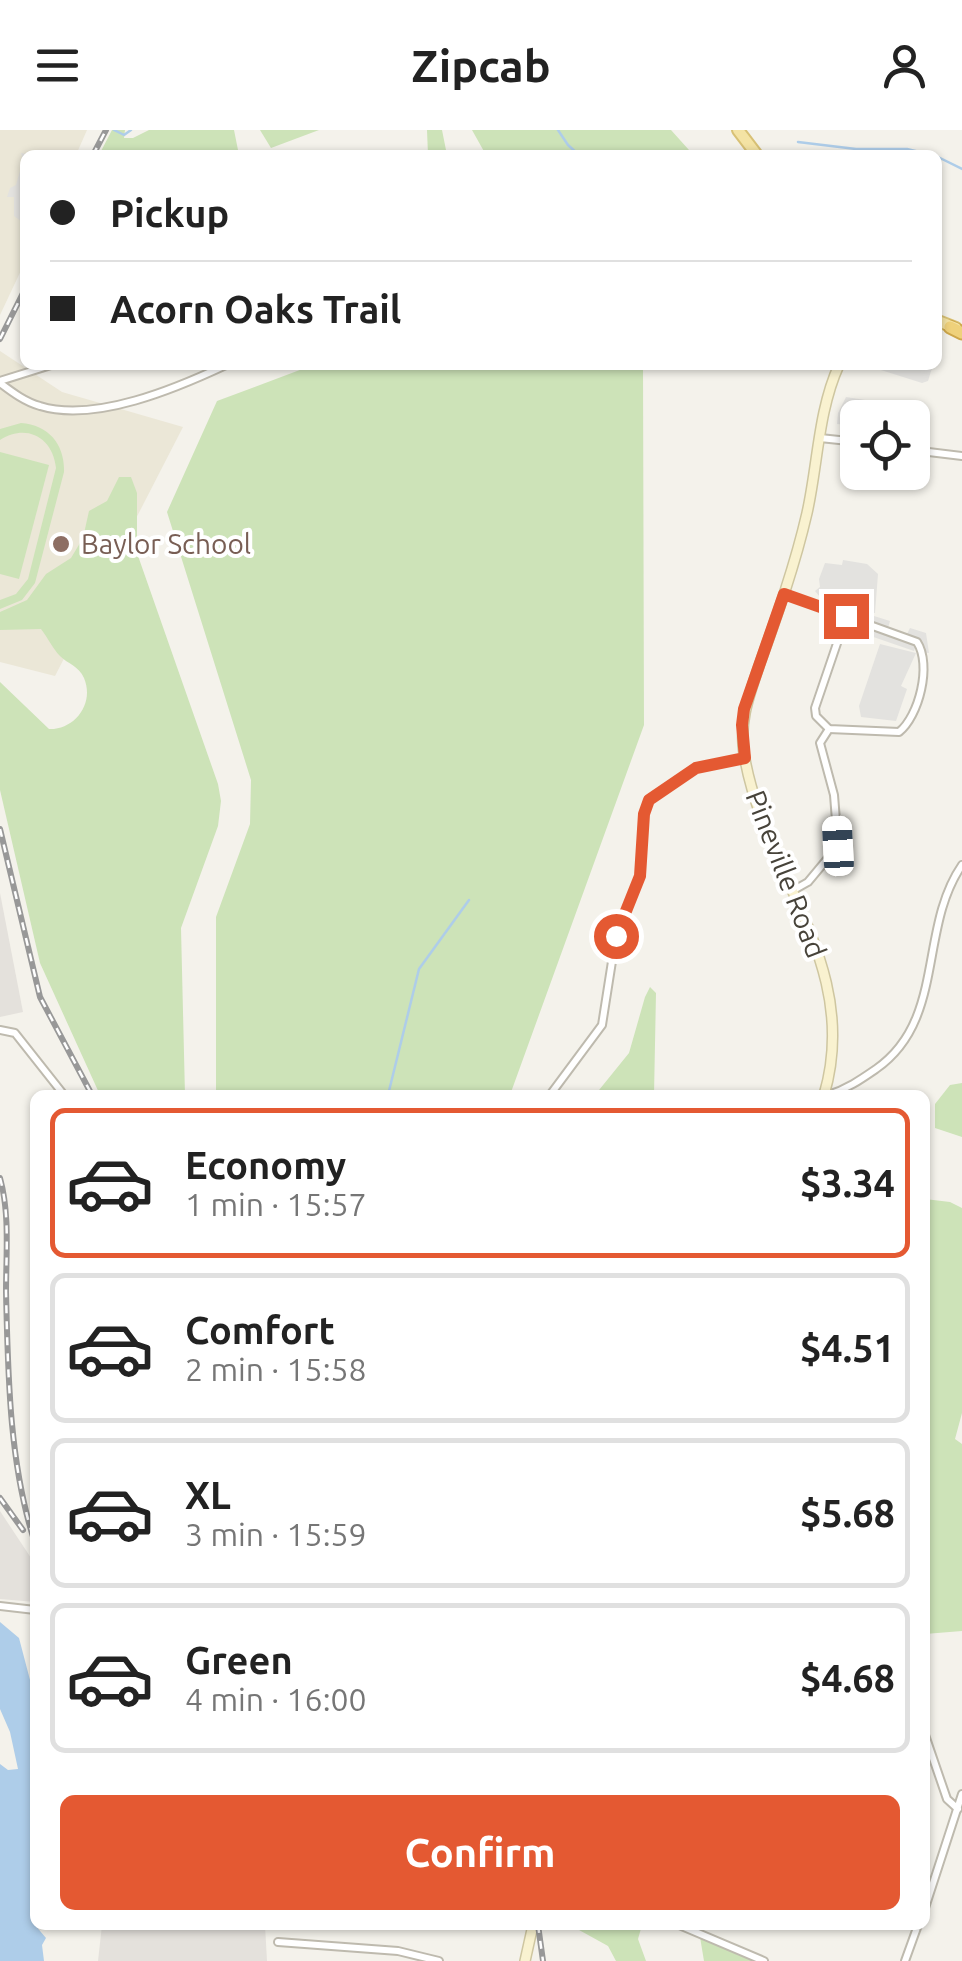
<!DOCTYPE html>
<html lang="en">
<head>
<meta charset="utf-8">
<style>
  :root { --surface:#fff; --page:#f6f6f6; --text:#222; --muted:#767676; --line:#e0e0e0; --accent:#e45932 }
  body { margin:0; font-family:Ubuntu,sans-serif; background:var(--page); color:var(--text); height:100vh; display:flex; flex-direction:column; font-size:38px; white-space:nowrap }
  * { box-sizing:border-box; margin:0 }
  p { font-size:32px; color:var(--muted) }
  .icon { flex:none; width:55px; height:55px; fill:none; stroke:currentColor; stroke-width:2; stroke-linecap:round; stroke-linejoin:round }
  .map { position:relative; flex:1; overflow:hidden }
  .drawer { position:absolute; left:30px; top:960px; width:900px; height:840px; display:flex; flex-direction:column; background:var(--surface); border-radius:15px; box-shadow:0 2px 8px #0004 }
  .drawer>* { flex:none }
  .top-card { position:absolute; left:20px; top:20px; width:922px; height:220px; border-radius:15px; box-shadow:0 2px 8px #0004; display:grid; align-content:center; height:220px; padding:0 30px; background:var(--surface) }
  .buttons { position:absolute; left:840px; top:270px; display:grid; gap:20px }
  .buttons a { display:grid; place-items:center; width:90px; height:90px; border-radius:15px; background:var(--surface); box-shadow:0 2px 8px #0004; font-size:50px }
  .end { position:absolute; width:45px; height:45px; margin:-22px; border:12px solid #e45932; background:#fff; box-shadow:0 0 0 5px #fff }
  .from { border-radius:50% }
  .car { position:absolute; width:30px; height:60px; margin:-30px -15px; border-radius:12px; box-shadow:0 0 8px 2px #0007; background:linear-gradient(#fff 24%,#345 0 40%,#fff 0 76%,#345 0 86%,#fff 0) }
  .top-card b { display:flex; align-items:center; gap:35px; height:95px; font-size:38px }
  .top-card b+b { border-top:2px solid var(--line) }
  .top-card i { width:25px; height:25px; background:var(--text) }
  ul { padding:18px 0 0; list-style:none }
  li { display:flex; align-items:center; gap:30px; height:150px; margin:0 20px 15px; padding:0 10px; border:5px solid var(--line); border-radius:15px }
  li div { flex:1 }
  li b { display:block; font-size:38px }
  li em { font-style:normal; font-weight:600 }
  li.selected { border-color:var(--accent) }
  li>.icon { width:90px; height:90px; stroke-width:1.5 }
  .button { display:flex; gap:20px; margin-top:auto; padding:20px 30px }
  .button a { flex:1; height:115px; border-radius:15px; background:var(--accent); color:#fff; font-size:40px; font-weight:600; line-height:115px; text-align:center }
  header { display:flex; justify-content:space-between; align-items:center; height:130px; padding:0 30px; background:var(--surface); font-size:45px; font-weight:600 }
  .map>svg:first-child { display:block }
</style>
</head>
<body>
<header><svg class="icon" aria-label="menu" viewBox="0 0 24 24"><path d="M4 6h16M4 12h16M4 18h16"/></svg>Zipcab<svg class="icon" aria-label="person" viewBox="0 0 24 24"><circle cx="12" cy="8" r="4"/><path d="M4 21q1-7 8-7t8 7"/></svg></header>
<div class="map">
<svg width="962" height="1831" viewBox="0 0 962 1831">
  <rect width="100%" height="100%" fill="#f4f2eb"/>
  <g fill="#e4e1dc">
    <polygon points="0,763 23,882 0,887"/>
    <polygon points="0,1381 35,1434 35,1472 0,1469"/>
    <polygon points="102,1795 265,1795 267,1831 98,1831"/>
  </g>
  <g fill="#ebe7d7">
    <polygon points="0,0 87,0 76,25 25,25 25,132 0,185"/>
    <polygon points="0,221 62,262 183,297 55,546 0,532"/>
  </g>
  <g fill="#cde3b8">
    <polygon points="112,0 125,0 124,8 133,8 149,0 234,0 239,25 99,25"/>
    <polygon points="260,0 319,0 271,18"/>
    <polygon points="427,0 442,0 447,25 428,25"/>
    <polygon points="472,0 671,0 689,20 708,25 486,25"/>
    <polygon points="313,235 643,235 644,595 510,965 216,965 216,787 250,694 251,650 167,382 217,271"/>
    <path d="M21,293C49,295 65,315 64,342L35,453L22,470L0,479V470L16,464L28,449L56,338C53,307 26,293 0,310V299Z"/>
    <polygon points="0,322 49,335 19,449 0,444"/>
    <path d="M119,347H131L137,363V423L218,654L221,671L218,696L181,798L185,965H100L40,833L0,660V552L49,599C74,600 95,574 84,548C79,536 68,534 60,526C53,519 48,508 41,499L0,500V482L27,470L46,444L71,428L83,408L89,381L107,371Z"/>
    <polygon points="650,857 656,863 654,965 595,965 629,923 645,867"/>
    <polygon points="962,953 962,1007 935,998 935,974 950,955"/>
    <polygon points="925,1069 950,1072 962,1078 962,1283 955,1309 962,1314 962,1501 925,1504"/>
    <polygon points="570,1795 642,1795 638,1809 646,1831 616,1831 608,1816"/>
    <polygon points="700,1807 756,1831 704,1831"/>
  </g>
  <g fill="#e3e2df">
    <polygon points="21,23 31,25 25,25 25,73 20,71 25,77 25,94 14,86 14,67 7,67 10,58 16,55 23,30"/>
    <polygon points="865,235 933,235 928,251 922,253"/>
    <polygon points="846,267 865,270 863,287 858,288 857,296 837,294 838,283"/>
    <polygon points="843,430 867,434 878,444 875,483 869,483 869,490 874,486 890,491 888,498 907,504 910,498 926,503 929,523 920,522 916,516 914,521 856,501 861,477 856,481 820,467 815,461 820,457 819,449 825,433 842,435"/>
    <polygon points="880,514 916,523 901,556 907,559 896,591 861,587 859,576"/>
  </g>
  <polygon fill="#aecde9" points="0,1492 19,1508 35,1569 35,1795 46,1808 42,1815 44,1831 0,1831 0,1634 8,1640 18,1639 10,1602 0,1579"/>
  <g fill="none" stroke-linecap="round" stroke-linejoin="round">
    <g stroke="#aecde9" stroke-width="2.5">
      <polyline points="114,0 124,5 131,0"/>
      <polyline points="558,0 568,15 579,25"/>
      <polyline points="798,12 856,19 907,19 932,25"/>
      <polyline points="938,27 962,39"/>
      <polyline points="388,965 419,839 469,770"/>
    </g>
    <defs>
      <g id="minor">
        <polyline points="0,251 51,235"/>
        <path d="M0,253C12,262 25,272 40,276C95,293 177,258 226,235"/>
        <polyline points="820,308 858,312"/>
        <polyline points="912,320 962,326"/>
        <path d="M784,464L917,512C932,535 919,586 899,602L829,599L816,586L815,578L846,487"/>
        <polyline points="792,761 808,752 838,716 834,665 820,613 829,599"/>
        <polyline points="0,900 15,903 64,965"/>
        <polyline points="550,965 602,895 616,806 640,746 644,683 649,670 696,638 745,628"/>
        <path d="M828,965C847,959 860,950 876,939C946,890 918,799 962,735"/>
        <polyline points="0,1476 35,1480"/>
        <polyline points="925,1605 947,1669 958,1679"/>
        <polyline points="925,1778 962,1664"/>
        <polyline points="679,1795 764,1831"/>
        <polyline points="278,1812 398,1821 439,1831"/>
        <polyline points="905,1831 918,1795"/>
      </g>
      <g id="secondary">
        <path d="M824,965C862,836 764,745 744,624C739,592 749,566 759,536C777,486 795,435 807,383C818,334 818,281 839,235"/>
        <polyline points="525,1831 533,1795"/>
      </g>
      <g id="primary">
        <polyline points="738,0 757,25"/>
        <polyline points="938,191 956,198"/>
      </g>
      <polyline id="motorway" points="950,197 962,203"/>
    </defs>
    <use href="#minor" stroke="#bebaae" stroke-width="10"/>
    <use href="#secondary" stroke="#cec6a0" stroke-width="12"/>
    <use href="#primary" stroke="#d8c175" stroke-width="14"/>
    <use href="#motorway" stroke="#cea74b" stroke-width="15"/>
    <use href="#minor" stroke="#fff" stroke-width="6"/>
    <use href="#secondary" stroke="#f9f2d0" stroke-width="9"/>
    <use href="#primary" stroke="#f4e3a4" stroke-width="10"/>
    <use href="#motorway" stroke="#efd17b" stroke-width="11"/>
    <defs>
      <g id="rail">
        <polyline points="93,25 106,0"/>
        <polyline points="0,209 25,159"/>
        <polyline points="0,699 40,867 92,965"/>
        <path d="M0,1048C10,1084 6,1125 6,1162C8,1244 9,1334 35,1413"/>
        <polyline points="0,1368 23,1400"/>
        <polyline points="538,1795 543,1831"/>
      </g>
    </defs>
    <use href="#rail" stroke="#989898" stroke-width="6"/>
    <use href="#rail" stroke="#fff" stroke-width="2.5" stroke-dasharray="8" stroke-linecap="butt"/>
  </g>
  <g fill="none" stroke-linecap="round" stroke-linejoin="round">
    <polyline stroke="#e45932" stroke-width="12" points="616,806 640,746 644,684 649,670 696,638 745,628 742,595 744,579 784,464 846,486"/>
  </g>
  <circle fill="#8d6e63" stroke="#fff" stroke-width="4" cx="61" cy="414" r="10"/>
  <g text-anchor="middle" stroke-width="8" stroke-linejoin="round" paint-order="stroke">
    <g font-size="28" fill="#785e54" stroke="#fff" text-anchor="start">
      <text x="81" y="424">Baylor School</text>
    </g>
    <g font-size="28" fill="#47433a" stroke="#fff">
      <text transform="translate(786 744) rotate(69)" y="10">Pineville Road</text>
    </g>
  </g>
</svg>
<div class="buttons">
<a><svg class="icon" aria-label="locate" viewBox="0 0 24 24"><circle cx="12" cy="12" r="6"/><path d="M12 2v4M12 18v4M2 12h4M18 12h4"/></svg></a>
</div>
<i class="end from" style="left:616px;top:806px"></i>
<i class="end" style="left:846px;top:486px"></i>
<i class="car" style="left:838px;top:716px;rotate:357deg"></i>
<div class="top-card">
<b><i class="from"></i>Pickup</b>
<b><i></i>Acorn Oaks Trail</b>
</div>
<section class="drawer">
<ul>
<li class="selected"><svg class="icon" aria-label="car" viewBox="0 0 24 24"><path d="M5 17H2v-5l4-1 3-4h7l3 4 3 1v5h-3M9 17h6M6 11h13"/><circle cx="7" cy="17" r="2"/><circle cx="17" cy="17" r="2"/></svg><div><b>Economy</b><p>1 min · 15:57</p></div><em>$3.34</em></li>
<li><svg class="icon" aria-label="car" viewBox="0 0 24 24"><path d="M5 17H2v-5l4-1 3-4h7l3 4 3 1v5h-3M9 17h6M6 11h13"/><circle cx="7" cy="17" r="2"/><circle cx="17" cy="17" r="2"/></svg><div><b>Comfort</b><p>2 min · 15:58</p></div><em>$4.51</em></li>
<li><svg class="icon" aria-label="car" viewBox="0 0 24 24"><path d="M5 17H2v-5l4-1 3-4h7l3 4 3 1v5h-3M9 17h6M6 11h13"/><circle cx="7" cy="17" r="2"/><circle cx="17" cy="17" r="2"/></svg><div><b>XL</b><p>3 min · 15:59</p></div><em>$5.68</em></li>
<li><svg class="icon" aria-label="car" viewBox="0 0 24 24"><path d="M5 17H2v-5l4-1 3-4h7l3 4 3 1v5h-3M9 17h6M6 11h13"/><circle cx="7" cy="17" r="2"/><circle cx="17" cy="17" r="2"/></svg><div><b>Green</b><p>4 min · 16:00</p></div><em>$4.68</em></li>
</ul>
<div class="button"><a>Confirm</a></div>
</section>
</div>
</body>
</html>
